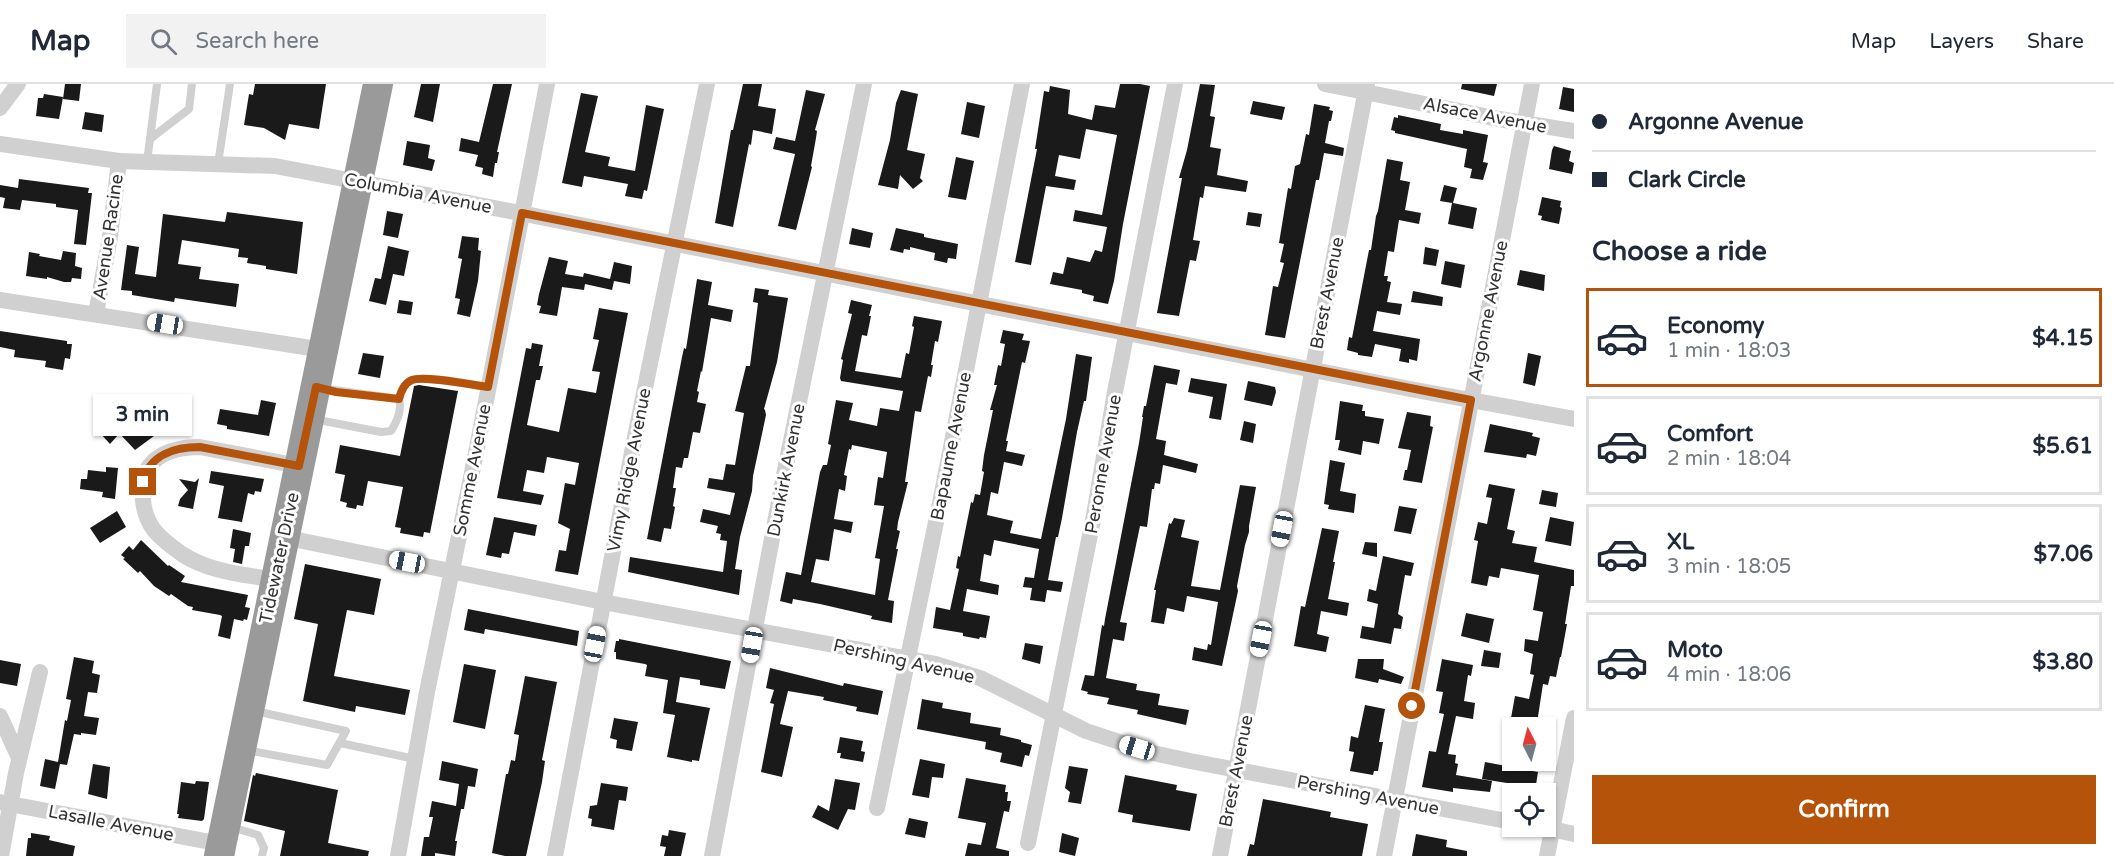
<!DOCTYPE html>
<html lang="en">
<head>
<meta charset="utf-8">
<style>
  :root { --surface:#fff; --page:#f2f2f3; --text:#1f2937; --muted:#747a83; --line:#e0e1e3; --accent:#b45309 }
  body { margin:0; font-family:"Varela Round",sans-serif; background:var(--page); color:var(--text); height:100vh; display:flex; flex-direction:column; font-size:22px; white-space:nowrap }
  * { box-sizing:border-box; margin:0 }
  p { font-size:20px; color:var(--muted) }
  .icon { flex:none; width:33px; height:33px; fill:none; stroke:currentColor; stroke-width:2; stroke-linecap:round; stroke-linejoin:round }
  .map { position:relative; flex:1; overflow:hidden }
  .drawer { display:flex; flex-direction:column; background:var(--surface); width:540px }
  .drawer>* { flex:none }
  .top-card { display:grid; align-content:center; height:132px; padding:0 18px; background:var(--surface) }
  .needle { width:39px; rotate:354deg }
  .tools { position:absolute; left:1502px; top:633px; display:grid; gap:12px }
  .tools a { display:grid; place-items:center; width:54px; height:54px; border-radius:0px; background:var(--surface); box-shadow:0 2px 4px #0004; font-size:30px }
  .end { position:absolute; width:27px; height:27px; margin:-14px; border:8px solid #b45309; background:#fff; box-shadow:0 0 0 3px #fff }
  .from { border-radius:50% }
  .bubble { position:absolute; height:42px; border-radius:0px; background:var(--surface); box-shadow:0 2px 4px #0004; font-size:20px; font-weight:700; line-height:42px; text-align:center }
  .car { position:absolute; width:18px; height:36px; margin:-18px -9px; border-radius:8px; box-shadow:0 0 4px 2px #0007; background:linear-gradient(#fff 24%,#345 0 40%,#fff 0 76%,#345 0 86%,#fff 0) }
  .top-card b { display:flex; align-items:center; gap:21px; height:57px; font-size:22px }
  .top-card b+b { border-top:2px solid var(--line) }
  .top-card i { width:15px; height:15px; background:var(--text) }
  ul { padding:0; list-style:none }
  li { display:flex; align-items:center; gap:18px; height:99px; margin:0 12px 9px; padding:0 6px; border:3px solid var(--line); border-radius:0px }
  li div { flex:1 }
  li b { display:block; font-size:22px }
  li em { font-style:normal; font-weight:700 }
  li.current { border-color:var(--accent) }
  li>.icon { width:54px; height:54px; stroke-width:1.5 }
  h2 { padding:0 18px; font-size:27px; line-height:72px }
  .cta { display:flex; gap:12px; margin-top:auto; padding:12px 18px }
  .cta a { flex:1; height:69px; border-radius:0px; background:var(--accent); color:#fff; font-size:24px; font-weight:700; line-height:69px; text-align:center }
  header { display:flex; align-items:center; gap:36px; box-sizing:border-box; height:84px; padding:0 30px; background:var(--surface); border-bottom:2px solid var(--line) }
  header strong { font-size:28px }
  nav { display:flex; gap:33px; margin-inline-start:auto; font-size:21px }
  .search { width:420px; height:54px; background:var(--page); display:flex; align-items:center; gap:15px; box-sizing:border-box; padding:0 21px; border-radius:0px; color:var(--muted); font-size:22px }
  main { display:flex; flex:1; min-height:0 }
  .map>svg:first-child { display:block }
</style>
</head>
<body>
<header>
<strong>Map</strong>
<div class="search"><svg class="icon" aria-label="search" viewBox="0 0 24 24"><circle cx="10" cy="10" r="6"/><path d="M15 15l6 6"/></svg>Search here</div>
<nav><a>Map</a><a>Layers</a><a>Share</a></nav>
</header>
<main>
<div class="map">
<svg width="1574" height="772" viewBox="0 0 1574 772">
  <rect width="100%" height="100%" fill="#fff"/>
  <g fill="#1a1a1a" fill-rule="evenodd">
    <polygon points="65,0 81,0 79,17 63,15"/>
    <polygon points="255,0 326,0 319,45 289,40 285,56 264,44 244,41 249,10 253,11"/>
    <polygon points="421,0 440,0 433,38 414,33"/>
    <polygon points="493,0 512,0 497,68 499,68 497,79 495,79 493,93 482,90 483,84 475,82 478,71 459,67 461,54 479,58"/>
    <polygon points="743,0 762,0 758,22 776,25 772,50 753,46 751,61 749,60 733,143 715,139 731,46 733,46"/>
    <polygon points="1120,0 1140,0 1150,2 1123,140 1114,197 1108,220 1093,217 1094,212 1082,209 1082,206 1050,200 1053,188 1063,190 1067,173 1090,178 1095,166 1102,168 1107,143 1073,137 1075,126 1102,131 1117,51 1086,45 1080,75 1059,71 1055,92 1076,96 1074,106 1046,102 1031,181 1015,178 1037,65 1035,65 1044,7 1049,8 1050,2 1070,6 1068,30 1092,36 1095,21 1115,24"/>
    <polygon points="1200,0 1215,1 1210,32 1215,33 1210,63 1221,65 1217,91 1248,97 1246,108 1205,102 1203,114 1200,113 1193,156 1200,157 1196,177 1190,176 1179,232 1157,229 1182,94 1179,94 1187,66"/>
    <polygon points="1462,0 1497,0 1494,12 1461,5"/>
    <polygon points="1563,3 1574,5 1574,28 1559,25"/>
    <polygon points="806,6 825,10 815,46 817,47 816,54 811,82 812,83 796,146 778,142 795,70 773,65 776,53 795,57"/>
    <polygon points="901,6 918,10 907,66 925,70 920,94 923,97 913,105 900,91 898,105 878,101 890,56 896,19"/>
    <polygon points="581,9 598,12 585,68 610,73 608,82 635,87 646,21 664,25 647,107 644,106 642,115 625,112 628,100 584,92 582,103 562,99"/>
    <polygon points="44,10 63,13 59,35 36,32 38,14 43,14"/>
    <polygon points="1253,17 1285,23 1282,36 1250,30"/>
    <polygon points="967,18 985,22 979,54 961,50"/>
    <polygon points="1314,20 1330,23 1329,26 1333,27 1331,37 1329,37 1325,59 1344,64 1343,72 1324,69 1319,96 1316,96 1285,254 1265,251 1273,202 1278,203 1284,179 1280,178 1284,160 1279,159 1288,104 1291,105 1295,82 1300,80 1306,50 1309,51"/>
    <polygon points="85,28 104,31 102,48 82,45"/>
    <polygon points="1398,31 1441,40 1440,46 1463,50 1463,46 1488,51 1483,78 1488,79 1483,96 1470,94 1472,85 1464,83 1467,65 1395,49 1395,47 1391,46 1394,33 1398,34"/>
    <polygon points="407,57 430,61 428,74 435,76 432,87 403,81"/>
    <polygon points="1554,62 1571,67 1569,77 1574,79 1572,90 1549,85 1552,66"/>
    <polygon points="956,73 974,77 966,116 948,113"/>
    <polygon points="1387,75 1403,78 1400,96 1410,98 1405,126 1421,129 1419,140 1399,136 1394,168 1388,167 1384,192 1388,192 1387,197 1391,198 1387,218 1402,220 1400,231 1377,227 1373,247 1420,255 1417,277 1409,275 1409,279 1399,277 1401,265 1375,260 1372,273 1358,271 1358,269 1347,266 1349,253 1352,254 1369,166 1371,166 1376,132 1378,127"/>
    <polygon points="19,95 89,104 88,109 92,109 86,161 74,160 78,126 56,123 56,120 22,116 20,126 3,124 5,114 0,113 0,101 18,104"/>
    <polygon points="1444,101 1457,104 1453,119 1477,124 1473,145 1448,140 1452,119 1440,117"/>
    <polygon points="1542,113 1561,117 1560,123 1562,124 1559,140 1541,136 1542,132 1538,131"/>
    <polygon points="387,127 403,130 398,154 383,151"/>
    <polygon points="227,128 303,138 297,190 266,185 266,182 247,179 248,174 238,173 239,165 182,156 178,180 201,183 199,195 239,200 236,223 175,214 174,218 132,211 132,207 121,206 127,161 139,163 135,190 156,193 163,130 225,138"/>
    <polygon points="1248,128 1262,130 1260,143 1246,141"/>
    <polygon points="852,144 873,149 870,164 849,160"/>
    <polygon points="896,144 924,150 924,153 958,160 956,175 948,174 947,179 934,176 935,169 910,163 910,166 904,165 903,169 890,166"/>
    <polygon points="462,152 479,154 478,166 481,167 478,197 470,233 457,230 460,215 455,214 462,175 458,174"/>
    <polygon points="388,162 409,167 404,192 393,190 386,221 369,217 375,194 381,195"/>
    <polygon points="1425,163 1439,166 1436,182 1423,180"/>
    <polygon points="63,167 76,169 75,182 82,184 81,195 72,194 71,198 64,198 47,193 47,195 26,192 29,168 40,170 39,172 61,176"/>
    <polygon points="549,173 568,177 565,190 583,193 584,189 610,195 614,178 632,182 630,200 614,197 612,206 585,200 584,206 562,203 557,232 539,229 541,222 537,221 539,210"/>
    <polygon points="1445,177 1465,181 1461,204 1441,200"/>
    <polygon points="1520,186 1545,191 1544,207 1517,201"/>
    <polygon points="697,195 712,198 708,221 733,226 731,238 711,234 702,288 701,287 697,307 699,308 697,318 706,320 700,349 693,348 688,374 684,374 682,384 676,383 673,404 676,404 673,422 675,423 671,445 664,444 661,458 647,455 682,273 684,264 686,265"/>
    <polygon points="755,204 769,206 768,211 788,214 777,278 764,325 765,326 766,331 753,392 752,407 740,453 735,485 742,486 739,511 628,488 630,473 723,488 727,457 720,456 721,450 716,449 718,442 700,438 703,425 730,431 735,409 707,404 709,394 723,396 726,380 735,381 744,329 735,327 746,282 750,282 758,219 753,218"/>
    <polygon points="1413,207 1443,213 1442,222 1411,218"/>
    <polygon points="399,216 413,218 411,231 397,229"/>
    <path d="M851,216L872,221L869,232H871L867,252L862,251L855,287L901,294L906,269L909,270L914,243L912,242L914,232L942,237L938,258L935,257L931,281H933L931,293L928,292L921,328L915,327L905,398H908L898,438L897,446L900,447L896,465H898L888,516L894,517L892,539L871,535L872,532L820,520L793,515L792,520L780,517L786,488L801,491L820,388L823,381H827L831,361L828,360L836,316L853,319L849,336L877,342L880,324L899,327L903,307L841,297L840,294L843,276L841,275L852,230L848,229ZM852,361L887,368L883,394L878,393L874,421L884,422L875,474L880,475L875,511L811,498L816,475L829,477L834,445L851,449L853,438L834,435L839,405L845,407L847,392L844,391L849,365L851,366Z"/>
    <polygon points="599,224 628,229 578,491 555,487 559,466 566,467 570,445 558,439 565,399 575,401 579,379 547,373 544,389 527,386 523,407 544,411 541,421 497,414 526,264 531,265 532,259 543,261 539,282 543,282 540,296 536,296 527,341 559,348 568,304 596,309 600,288 592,287 599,256 593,255"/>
    <polygon points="1003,246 1024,250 1022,256 1030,257 1025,279 1022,278 1006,357 1008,357 1006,367 1025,371 1022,382 1004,378 998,410 991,408 987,431 1013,437 1010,449 1041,455 1066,335 1076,270 1092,273 1086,317 1084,317 1077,348 1062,434 1058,453 1056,453 1048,496 1063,498 1061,508 1047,506 1045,518 1030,516 1032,504 1023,503 1025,493 1034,494 1039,465 994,456 991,472 984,470 980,497 999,501 998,511 967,505 963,527 990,532 986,554 980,553 979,555 963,552 963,549 933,544 936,523 950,526 959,485 956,484 958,472 960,473 971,418 973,419 975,410 980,411 984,388 982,387 984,371 993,326 990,326 997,301 994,301 998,281 1001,282 1005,260 1000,259"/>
    <polygon points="0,247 67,257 67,260 72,260 70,275 65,274 63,286 45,283 46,277 14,273 15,266 0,263"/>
    <polygon points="363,269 384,272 380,294 358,290"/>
    <polygon points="1528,269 1541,272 1535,302 1523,299"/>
    <polygon points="1154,281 1180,286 1177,301 1166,299 1156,355 1166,357 1164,371 1198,380 1196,389 1163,381 1160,400 1155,399 1154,405 1152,405 1147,443 1140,442 1120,538 1127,539 1124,557 1113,555 1106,594 1137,600 1136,606 1160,610 1158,621 1189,626 1186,641 1137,630 1138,626 1107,620 1109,614 1087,610 1088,608 1081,606 1085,591 1094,592 1102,541 1104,542 1105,535 1139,359 1143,333 1142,333 1144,322 1146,322"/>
    <polygon points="1191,294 1227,300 1221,336 1209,334 1213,313 1188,308"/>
    <polygon points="1248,297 1275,303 1276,308 1272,322 1244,316"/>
    <polygon points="419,301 458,307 430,449 424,448 423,453 400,449 401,444 395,443 403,403 368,397 363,422 357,421 356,425 346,423 347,419 340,417 345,391 335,389 340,361 400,372 414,302"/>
    <polygon points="261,316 276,319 269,352 227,345 227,342 217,340 220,325 258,331"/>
    <polygon points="1340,317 1363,321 1362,327 1365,327 1365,332 1384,335 1379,360 1363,357 1361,371 1338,366 1340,356 1335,356"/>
    <polygon points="187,328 189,343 168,345 166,331"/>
    <polygon points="1407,328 1431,332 1430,342 1433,343 1422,399 1403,396 1405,386 1407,386 1411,366 1398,364"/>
    <polygon points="135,333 154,352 135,366 119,349"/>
    <polygon points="1244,337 1256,340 1253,359 1240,356"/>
    <polygon points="109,340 119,350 110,360 100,349"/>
    <polygon points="1490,340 1533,349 1532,352 1540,354 1536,372 1527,370 1526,374 1484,368"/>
    <polygon points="1330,376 1345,379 1340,407 1356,410 1354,429 1328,425 1329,421 1324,420"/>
    <polygon points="106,383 118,384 115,415 102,413 103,408 80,405 81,395 87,395 88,386 106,388"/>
    <polygon points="211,387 264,395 261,408 255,407 254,411 248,409 242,438 218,434 224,402 209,399"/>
    <polygon points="199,394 193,425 178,422 180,415 188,406 179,395 195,398"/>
    <polygon points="1489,400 1515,405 1507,445 1515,447 1512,459 1537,463 1534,478 1574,486 1574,502 1571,502 1565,540 1567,540 1561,573 1560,573 1556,593 1550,592 1548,601 1543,600 1537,639 1511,634 1515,612 1529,615 1534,591 1530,590 1533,570 1524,567 1525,555 1538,557 1543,528 1533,526 1539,491 1501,484 1499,494 1489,492 1487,502 1471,499 1478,457 1474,456 1478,438 1487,440 1492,414 1486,413"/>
    <polygon points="1240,401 1256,403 1249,442 1249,448 1245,461 1237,502 1238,507 1222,582 1192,576 1194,563 1207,566 1208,560 1211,561 1218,518 1187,512 1184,528 1167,524 1164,540 1151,538 1156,506 1154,506 1169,439 1171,440 1174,434 1185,436 1181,453 1199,457 1191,502 1220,506"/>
    <polygon points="1542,406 1558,409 1556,423 1539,420"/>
    <polygon points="1399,422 1417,425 1411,450 1394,447"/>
    <polygon points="117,427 126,443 100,459 90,444"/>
    <polygon points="494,433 537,441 535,452 514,448 509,470 502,469 501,474 486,471"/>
    <polygon points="1550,433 1574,438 1571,462 1545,457"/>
    <polygon points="1322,444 1339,447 1333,478 1335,478 1328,515 1349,519 1347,532 1321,527 1317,550 1329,553 1326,568 1294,562 1301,522 1305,523"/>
    <polygon points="233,445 251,449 249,462 245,462 242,480 233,478 235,465 230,464"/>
    <polygon points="141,456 168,482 169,481 185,492 181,498 248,511 245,523 250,524 247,536 244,535 243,537 234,535 230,555 218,552 222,532 220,531 192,526 193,523 188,522 171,510 169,512 154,502 140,487 138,489 123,475 125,474 121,471 129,462 133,466"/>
    <polygon points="1365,458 1377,459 1377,473 1362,470"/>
    <polygon points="1383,472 1414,479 1411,492 1405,491 1398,530 1403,533 1401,545 1394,544 1391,560 1360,554 1362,542 1374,544 1378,520 1367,517 1369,505 1376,507"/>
    <polygon points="305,480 381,495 374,531 347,526 334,592 410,606 405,631 356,622 355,628 303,617 318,540 294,535"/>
    <polygon points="468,525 579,547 577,562 485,545 484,550 464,546"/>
    <polygon points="1466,529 1494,535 1489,559 1461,552"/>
    <polygon points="619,555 731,577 725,605 700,601 700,596 680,593 676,618 710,624 699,677 692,676 692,678 667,673 675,631 663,629 668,596 645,592 647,581 645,580 616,575 616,568 614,568 616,557 619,557"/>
    <polygon points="1025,559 1043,562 1040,580 1022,575"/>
    <polygon points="1484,566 1501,569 1499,584 1481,582"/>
    <polygon points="74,573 94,577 92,589 100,591 97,609 88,608 84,632 99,634 96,651 81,649 81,651 74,650 67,681 60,680 55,705 40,702 45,675 58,678 65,636 67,637 71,616 66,615"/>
    <polygon points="1358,575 1384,575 1383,585 1404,593 1401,600 1379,595 1378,599 1355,594"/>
    <polygon points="1442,575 1473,581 1471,592 1468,591 1464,617 1475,619 1473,635 1456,632 1448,670 1456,671 1455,679 1458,680 1456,691 1492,697 1490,708 1453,704 1453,708 1422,703 1429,667 1436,668 1444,630 1439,629 1443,608 1436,607"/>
    <polygon points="0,576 21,580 17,602 0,599"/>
    <polygon points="464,580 496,586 485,645 453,638"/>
    <polygon points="770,584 843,602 844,599 883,607 878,631 856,627 857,623 823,616 824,613 788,607 780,640 793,643 782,693 761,688 774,620 770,619 774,606 766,604"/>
    <polygon points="525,592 557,598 542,676 545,677 542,698 526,772 505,772 492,769 506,690 508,690 511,676 515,677 519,651 514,650"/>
    <polygon points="922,615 943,619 942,624 971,629 970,639 1001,644 1000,651 1021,656 1021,658 1032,661 1029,672 1025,671 1022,683 1000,678 1002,669 985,665 986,658 917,645"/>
    <polygon points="1365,621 1385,625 1379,658 1383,658 1378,687 1374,687 1373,691 1350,687 1354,668 1349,667 1351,652 1358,654"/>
    <polygon points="614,634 638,638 632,667 616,664 617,656 610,654"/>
    <polygon points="840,653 863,657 861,667 865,668 863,678 840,674 841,669 837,669"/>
    <polygon points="920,675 945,680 943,694 932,693 929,714 912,711"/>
    <polygon points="442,677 478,685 475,703 468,702 464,725 461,725 455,757 457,757 455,772 435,769 435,772 421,772 424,753 429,753 433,733 429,733 432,717 456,722 459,700 439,696"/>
    <polygon points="1485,678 1538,688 1535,707 1512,703 1513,700 1482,695"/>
    <polygon points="93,680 110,683 107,715 88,710"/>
    <polygon points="1069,682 1088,685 1081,720 1068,718 1070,708 1065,704"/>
    <polygon points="256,689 338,706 328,759 369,767 368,772 280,772 285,747 244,737 253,691 255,692"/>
    <polygon points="1125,691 1177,701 1176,706 1197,710 1190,747 1132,738 1133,731 1118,728"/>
    <polygon points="966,694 1006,701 1005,708 1008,708 1007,717 1011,717 1009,728 1004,727 996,764 1009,767 1009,772 965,772 968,759 981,761 986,739 958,734"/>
    <polygon points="835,695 860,699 855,726 848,725 838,746 812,733 818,721 829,727"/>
    <polygon points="196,697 209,698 204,735 202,737 178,734 179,730 177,730 181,698 195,700"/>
    <polygon points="601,699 628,703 626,717 619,716 614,746 591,742 592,735 588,734 590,722 597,721"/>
    <polygon points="1263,715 1331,728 1330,733 1368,740 1362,772 1247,772 1250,760 1254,761"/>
    <polygon points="909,734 928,738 925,754 905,750"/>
    <polygon points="669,746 686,749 681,772 664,772 666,763 660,762 662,751 668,752"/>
    <polygon points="31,749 50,752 49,756 75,762 73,772 26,772 28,754 31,754"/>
    <polygon points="1062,749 1079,754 1075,772 1059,768"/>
    <polygon points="1416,750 1447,756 1446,763 1467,767 1467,772 1412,772"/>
  </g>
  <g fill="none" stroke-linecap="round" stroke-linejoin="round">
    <g stroke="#d0d0d0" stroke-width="8">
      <polyline points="150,55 189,25 192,0"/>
      <polyline points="147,78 157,0"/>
      <polyline points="218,80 230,0"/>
      <path d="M399,315C401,307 404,299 412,296C423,291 474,301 488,303"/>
      <path d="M313,335L381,348L391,347C397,337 402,327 399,315L320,304"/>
      <polyline points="340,659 415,675"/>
      <polyline points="246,666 327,681 346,647 255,627"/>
      <polyline points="231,743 258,751 264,764 262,772"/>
    </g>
    <g stroke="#d0d0d0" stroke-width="16">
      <polyline points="1325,0 1499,35 1574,47"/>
      <polyline points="0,24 18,0"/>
      <polyline points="0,60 119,77 275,82 459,117 1410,305 1574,335"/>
      <polyline points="0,216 324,266"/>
      <polyline points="96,230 110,153 119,77"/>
      <polyline points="283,453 603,518 936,580 980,594 1086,647 1153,669 1190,677 1512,738"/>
      <path d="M275,496C243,490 209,488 182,470C172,463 162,456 154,446C148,438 144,427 143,416C137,377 166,363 200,363L299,382"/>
      <polyline points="0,632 19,674"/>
      <polyline points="0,718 221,760"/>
      <polyline points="877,724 942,409 1022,0"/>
      <polyline points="1537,742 1574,750"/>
      <polyline points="1028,759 1094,431 1115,308 1175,0"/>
      <polyline points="1,772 16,689 40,588"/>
      <polyline points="398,772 427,608 476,369 547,0"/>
      <polyline points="555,772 633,363 707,0"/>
      <polyline points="712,772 784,391 864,0"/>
      <polyline points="1220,772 1367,0"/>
      <polyline points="1384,772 1532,0"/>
      <polyline points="1547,772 1574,634"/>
    </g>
    <polyline stroke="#9a9a9a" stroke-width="30" points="219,772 378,0"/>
  </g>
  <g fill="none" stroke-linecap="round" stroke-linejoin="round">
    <path stroke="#b45309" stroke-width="8" d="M143,398C149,370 176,363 200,363L299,382L316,303L336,308L399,315C401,307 404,299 412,296C423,291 473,301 488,303L522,129L1471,316L1412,622"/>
  </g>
  <g text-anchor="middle" stroke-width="6" stroke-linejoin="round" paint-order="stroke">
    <g font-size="18" fill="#333" stroke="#fff">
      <text transform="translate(1485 31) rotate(11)" y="6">Alsace Avenue</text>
      <text transform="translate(418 109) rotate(11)" y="6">Columbia Avenue</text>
      <text transform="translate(108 153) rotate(-82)" y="6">Avenue Racine</text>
      <text transform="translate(1327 209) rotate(-79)" y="6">Brest Avenue</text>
      <text transform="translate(1488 227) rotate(-79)" y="6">Argonne Avenue</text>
      <text transform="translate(951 362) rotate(-79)" y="6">Bapaume Avenue</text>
      <text transform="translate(1103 380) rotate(-80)" y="6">Peronne Avenue</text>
      <text transform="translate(472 386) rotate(-79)" y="6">Somme Avenue</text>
      <text transform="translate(629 386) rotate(-79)" y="6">Vimy Ridge Avenue</text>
      <text transform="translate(786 386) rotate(-79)" y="6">Dunkirk Avenue</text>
      <text transform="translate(279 474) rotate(-78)" y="6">Tidewater Drive</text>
      <text transform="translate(904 577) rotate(13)" y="6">Pershing Avenue</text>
      <text transform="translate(1236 687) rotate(-79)" y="6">Brest Avenue</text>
      <text transform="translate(1368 711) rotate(11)" y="6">Pershing Avenue</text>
      <text transform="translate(111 739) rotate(11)" y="6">Lasalle Avenue</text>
    </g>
  </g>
</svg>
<div class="tools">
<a><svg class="needle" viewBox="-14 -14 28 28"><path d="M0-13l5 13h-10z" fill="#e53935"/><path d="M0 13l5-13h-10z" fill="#747a83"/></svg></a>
<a><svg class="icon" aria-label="locate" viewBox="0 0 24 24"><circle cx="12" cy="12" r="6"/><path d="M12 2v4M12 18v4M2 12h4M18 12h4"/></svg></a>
</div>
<i class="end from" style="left:1412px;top:622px"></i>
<i class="end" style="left:143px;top:398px"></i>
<div class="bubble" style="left:93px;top:310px;width:99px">3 min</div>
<i class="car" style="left:165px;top:240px;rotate:279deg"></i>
<i class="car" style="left:1282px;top:445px;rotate:191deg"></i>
<i class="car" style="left:407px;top:478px;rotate:281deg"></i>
<i class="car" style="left:1261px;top:555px;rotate:191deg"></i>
<i class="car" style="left:595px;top:560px;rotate:11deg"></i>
<i class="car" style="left:752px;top:561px;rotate:190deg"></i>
<i class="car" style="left:1137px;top:664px;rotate:287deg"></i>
</div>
<section class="drawer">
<div class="top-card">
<b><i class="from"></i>Argonne Avenue</b>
<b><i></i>Clark Circle</b>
</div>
<h2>Choose a ride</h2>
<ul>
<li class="current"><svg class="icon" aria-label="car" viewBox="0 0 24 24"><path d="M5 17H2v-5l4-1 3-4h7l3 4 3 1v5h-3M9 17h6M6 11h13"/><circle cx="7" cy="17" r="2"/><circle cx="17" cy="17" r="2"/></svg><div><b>Economy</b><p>1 min · 18:03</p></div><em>$4.15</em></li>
<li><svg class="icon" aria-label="car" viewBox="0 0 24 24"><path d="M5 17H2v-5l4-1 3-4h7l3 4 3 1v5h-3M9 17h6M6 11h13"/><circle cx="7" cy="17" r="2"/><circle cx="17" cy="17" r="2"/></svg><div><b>Comfort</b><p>2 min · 18:04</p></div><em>$5.61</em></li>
<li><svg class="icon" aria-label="car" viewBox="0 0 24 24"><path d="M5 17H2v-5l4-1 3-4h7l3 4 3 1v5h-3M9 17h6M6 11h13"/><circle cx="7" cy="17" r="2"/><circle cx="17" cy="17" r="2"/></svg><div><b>XL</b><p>3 min · 18:05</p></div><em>$7.06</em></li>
<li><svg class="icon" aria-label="car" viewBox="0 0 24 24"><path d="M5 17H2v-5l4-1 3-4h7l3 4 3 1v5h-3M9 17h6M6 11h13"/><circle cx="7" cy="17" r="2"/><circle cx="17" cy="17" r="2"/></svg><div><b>Moto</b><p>4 min · 18:06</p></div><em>$3.80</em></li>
</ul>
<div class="cta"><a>Confirm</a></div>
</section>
</main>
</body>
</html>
